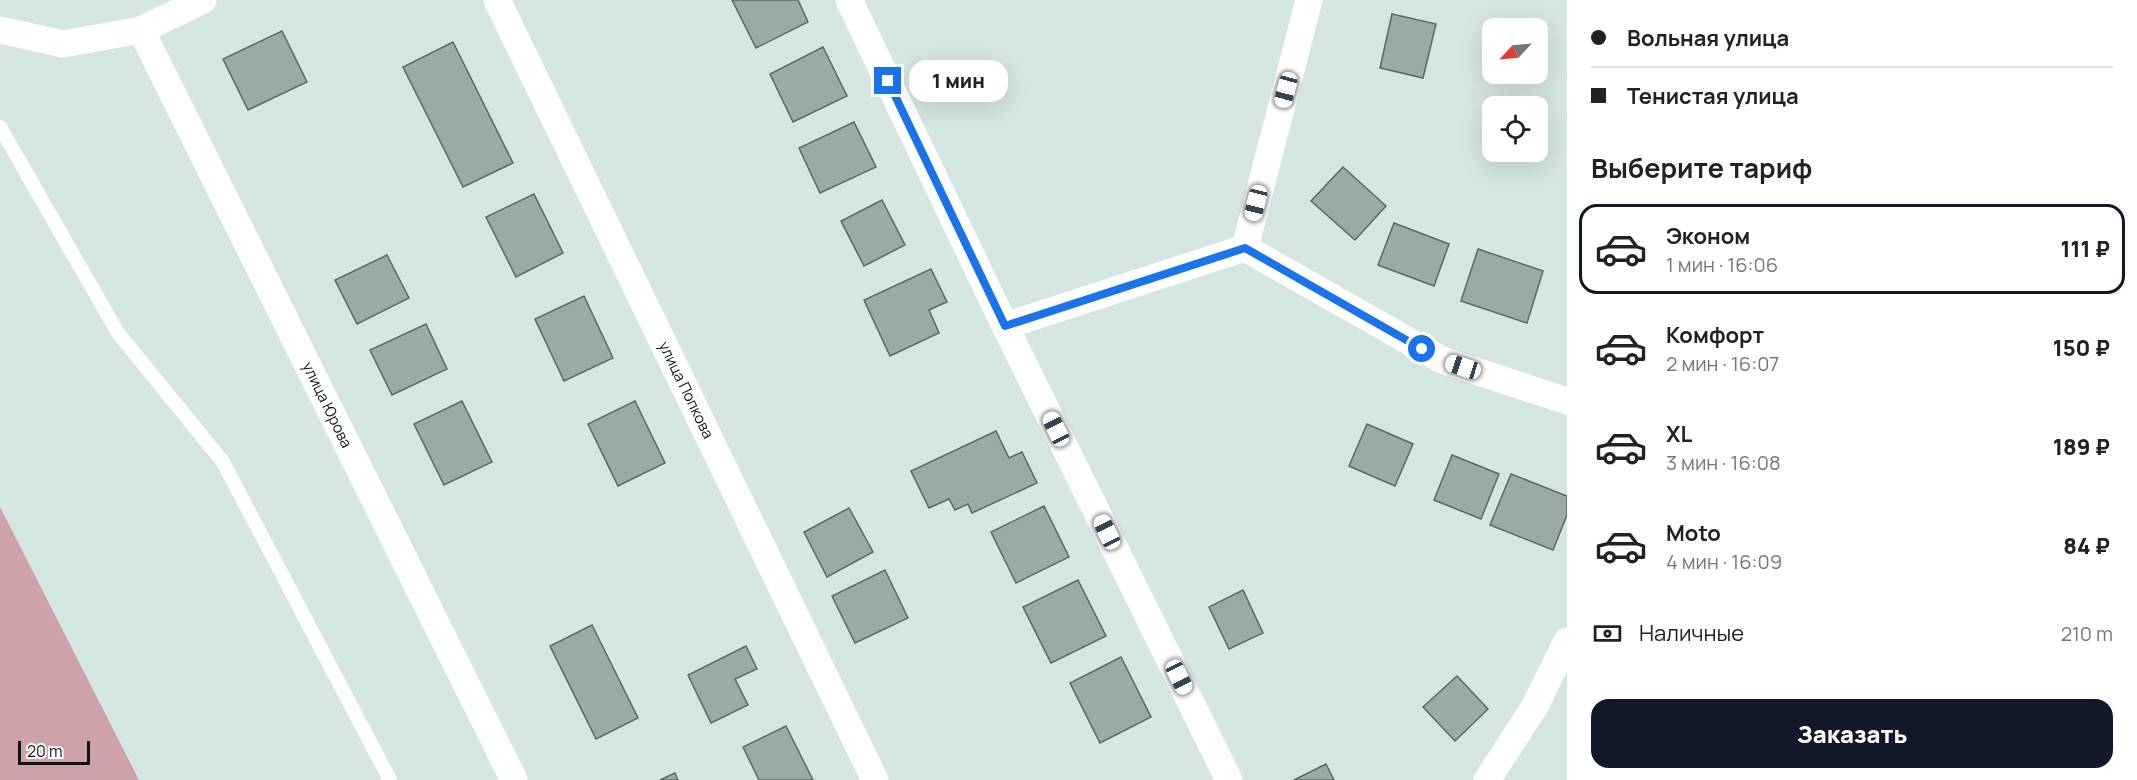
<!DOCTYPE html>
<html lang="ru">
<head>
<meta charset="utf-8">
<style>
  :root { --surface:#fff; --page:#f6f6f6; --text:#222; --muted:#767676; --line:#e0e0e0; --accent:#111827 }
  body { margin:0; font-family:Manrope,sans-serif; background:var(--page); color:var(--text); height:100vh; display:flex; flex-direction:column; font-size:22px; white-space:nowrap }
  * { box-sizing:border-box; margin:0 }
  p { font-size:20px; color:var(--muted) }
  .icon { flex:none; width:33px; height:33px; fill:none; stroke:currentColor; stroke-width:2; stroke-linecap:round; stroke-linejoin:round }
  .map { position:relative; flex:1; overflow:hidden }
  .details { display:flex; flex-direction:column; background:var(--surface); width:570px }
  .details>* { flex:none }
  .top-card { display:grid; align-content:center; height:132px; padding:0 24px; background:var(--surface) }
  .needle { width:39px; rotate:244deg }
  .fabs { position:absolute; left:1482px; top:18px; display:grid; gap:12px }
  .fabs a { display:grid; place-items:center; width:66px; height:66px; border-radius:12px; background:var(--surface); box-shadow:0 6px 24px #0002; font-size:30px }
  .scale { position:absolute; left:18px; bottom:15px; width:72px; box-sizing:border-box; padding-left:6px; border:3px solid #0e1412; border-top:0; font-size:16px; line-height:21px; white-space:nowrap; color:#0e1412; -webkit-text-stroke:4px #fff; paint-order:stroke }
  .end { position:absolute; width:27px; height:27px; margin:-14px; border:8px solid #1a73e8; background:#fff; box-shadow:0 0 0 3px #fff }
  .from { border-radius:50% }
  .bubble { position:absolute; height:42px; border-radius:18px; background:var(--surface); box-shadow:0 6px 24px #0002; font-size:20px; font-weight:800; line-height:42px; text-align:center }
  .car { position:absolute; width:18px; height:36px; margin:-18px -9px; border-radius:8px; box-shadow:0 0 4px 2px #0007; background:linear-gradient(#fff 24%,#345 0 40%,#fff 0 76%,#345 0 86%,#fff 0) }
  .top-card b { display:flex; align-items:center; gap:21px; height:57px; font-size:22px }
  .top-card b+b { border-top:2px solid var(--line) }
  .top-card i { width:15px; height:15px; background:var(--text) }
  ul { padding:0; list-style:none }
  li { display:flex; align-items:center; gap:18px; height:90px; margin:0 12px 9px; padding:0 12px; border:3px solid transparent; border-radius:18px }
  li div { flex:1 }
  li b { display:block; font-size:22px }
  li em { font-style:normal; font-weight:800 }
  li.active { border-color:var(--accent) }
  li>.icon { width:54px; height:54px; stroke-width:1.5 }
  h2 { padding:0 24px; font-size:27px; line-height:72px }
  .pay { display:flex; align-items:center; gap:15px; height:66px; padding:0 24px; font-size:22px }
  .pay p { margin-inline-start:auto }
  .action { display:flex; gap:12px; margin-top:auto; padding:12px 24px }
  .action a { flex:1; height:69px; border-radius:18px; background:var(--accent); color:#fff; font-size:24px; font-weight:800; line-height:69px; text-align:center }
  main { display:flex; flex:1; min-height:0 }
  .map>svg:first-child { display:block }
</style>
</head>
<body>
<main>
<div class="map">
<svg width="1567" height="780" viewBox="0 0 1567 780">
  <rect width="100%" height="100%" fill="#d4e6e1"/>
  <polygon fill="#cda2a8" points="0,507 139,780 0,780"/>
  <g fill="#9aaaa6" stroke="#5a6965" stroke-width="1.5">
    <polygon points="732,0 798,0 808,22 756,48"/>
    <polygon points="1392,14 1436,24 1423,78 1380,68"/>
    <polygon points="282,31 307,82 248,110 223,59"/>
    <polygon points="453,42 513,163 463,187 403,67"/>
    <polygon points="823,47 847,96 793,122 770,74"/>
    <polygon points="854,122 876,167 820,193 799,148"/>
    <polygon points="1343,167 1386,206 1355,240 1311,201"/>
    <polygon points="534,194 563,253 516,277 486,217"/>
    <polygon points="882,200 905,245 864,266 841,221"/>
    <polygon points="1394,223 1449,244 1434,286 1378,265"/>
    <polygon points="1478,249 1543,271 1527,323 1461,301"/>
    <polygon points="387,255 409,298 357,324 335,280"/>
    <polygon points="931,269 947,302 929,310 939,333 890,356 864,300"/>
    <polygon points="584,296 613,358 564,381 535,319"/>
    <polygon points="426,324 447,369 392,395 370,350"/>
    <polygon points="462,401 492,462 444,485 414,424"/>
    <polygon points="635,401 665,463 618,486 588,424"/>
    <polygon points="1367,424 1413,444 1395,486 1349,466"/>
    <polygon points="996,431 1009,458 1022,452 1037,483 972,513 968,504 955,510 949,499 929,508 911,471"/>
    <polygon points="1452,455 1499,474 1481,519 1434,500"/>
    <polygon points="1511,474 1567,496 1567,515 1553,550 1490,525"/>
    <polygon points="1044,506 1069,557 1016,583 991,532"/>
    <polygon points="849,508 873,552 827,577 804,532"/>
    <polygon points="885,570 908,618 855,643 832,596"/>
    <polygon points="1078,580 1106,636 1051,663 1023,607"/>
    <polygon points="1243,590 1263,633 1229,649 1209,607"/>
    <polygon points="592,625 638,718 596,739 550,646"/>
    <polygon points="746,646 757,669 735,679 748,705 711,723 688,675"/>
    <polygon points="1121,657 1151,717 1100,743 1070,683"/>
    <polygon points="1457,676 1488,709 1455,741 1423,707"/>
    <polygon points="786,726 813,780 759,780 743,747"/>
    <polygon points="1326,764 1334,780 1294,780"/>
    <polygon points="675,773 678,780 660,780"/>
  </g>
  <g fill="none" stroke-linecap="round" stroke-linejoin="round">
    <polyline stroke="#fff" stroke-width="14" points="0,127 118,333 223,462 390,780"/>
    <g stroke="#fff" stroke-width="27">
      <polyline points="497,0 875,780"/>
      <polyline points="849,0 1005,326 1229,780"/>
      <polyline points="0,30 63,44 141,30 203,0"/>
      <polyline points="141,30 514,780"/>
      <polyline points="1245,248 1309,0"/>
      <polyline points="1005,326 1245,248 1442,360 1567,401"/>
      <polyline points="1487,780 1535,706 1567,641"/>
    </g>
  </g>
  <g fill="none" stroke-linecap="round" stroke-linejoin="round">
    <polyline stroke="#1a73e8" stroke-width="8" points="888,81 1005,326 1245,248 1422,349"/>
  </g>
  <g text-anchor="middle" stroke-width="5" stroke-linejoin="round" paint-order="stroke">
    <g font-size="15" fill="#0e1412" stroke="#fff">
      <text transform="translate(686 390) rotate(64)" y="5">улица Попкова</text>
      <text transform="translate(327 405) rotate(64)" y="5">улица Юрова</text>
    </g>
  </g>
</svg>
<div class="fabs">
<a><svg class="needle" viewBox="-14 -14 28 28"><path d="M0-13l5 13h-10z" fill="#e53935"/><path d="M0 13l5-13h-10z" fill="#767676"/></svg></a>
<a><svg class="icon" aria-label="locate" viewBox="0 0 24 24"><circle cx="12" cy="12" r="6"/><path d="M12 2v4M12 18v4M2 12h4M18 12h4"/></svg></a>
</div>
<div class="scale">20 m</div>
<i class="end from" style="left:1422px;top:349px"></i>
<i class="end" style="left:888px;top:81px"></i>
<div class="bubble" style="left:909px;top:60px;width:99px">1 мин</div>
<i class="car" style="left:1286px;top:90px;rotate:195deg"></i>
<i class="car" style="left:1256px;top:203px;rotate:194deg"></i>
<i class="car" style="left:1463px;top:367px;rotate:288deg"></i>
<i class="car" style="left:1056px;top:429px;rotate:334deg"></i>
<i class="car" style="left:1107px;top:532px;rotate:334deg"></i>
<i class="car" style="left:1179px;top:677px;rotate:154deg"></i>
</div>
<section class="details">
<div class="top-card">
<b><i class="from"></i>Вольная улица</b>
<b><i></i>Тенистая улица</b>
</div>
<h2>Выберите тариф</h2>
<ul>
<li class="active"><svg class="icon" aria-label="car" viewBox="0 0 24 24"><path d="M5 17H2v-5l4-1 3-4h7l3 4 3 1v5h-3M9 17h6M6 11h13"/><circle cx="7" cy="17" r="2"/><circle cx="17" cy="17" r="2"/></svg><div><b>Эконом</b><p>1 мин · 16:06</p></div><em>111 ₽</em></li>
<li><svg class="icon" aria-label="car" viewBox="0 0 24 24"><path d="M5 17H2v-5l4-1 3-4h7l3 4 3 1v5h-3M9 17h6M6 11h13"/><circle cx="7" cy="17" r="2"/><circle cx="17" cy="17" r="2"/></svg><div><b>Комфорт</b><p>2 мин · 16:07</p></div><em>150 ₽</em></li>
<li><svg class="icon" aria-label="car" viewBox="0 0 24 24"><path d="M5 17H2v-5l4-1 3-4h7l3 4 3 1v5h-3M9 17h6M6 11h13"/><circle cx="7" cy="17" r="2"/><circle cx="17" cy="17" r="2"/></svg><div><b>XL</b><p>3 мин · 16:08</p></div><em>189 ₽</em></li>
<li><svg class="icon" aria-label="car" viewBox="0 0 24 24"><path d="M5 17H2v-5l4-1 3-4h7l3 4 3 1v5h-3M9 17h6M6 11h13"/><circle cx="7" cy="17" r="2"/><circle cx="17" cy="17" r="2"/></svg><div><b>Moto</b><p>4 мин · 16:09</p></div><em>84 ₽</em></li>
</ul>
<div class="pay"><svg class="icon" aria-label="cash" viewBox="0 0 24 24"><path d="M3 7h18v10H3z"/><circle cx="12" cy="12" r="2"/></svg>Наличные<p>210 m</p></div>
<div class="action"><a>Заказать</a></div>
</section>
</main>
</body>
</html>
